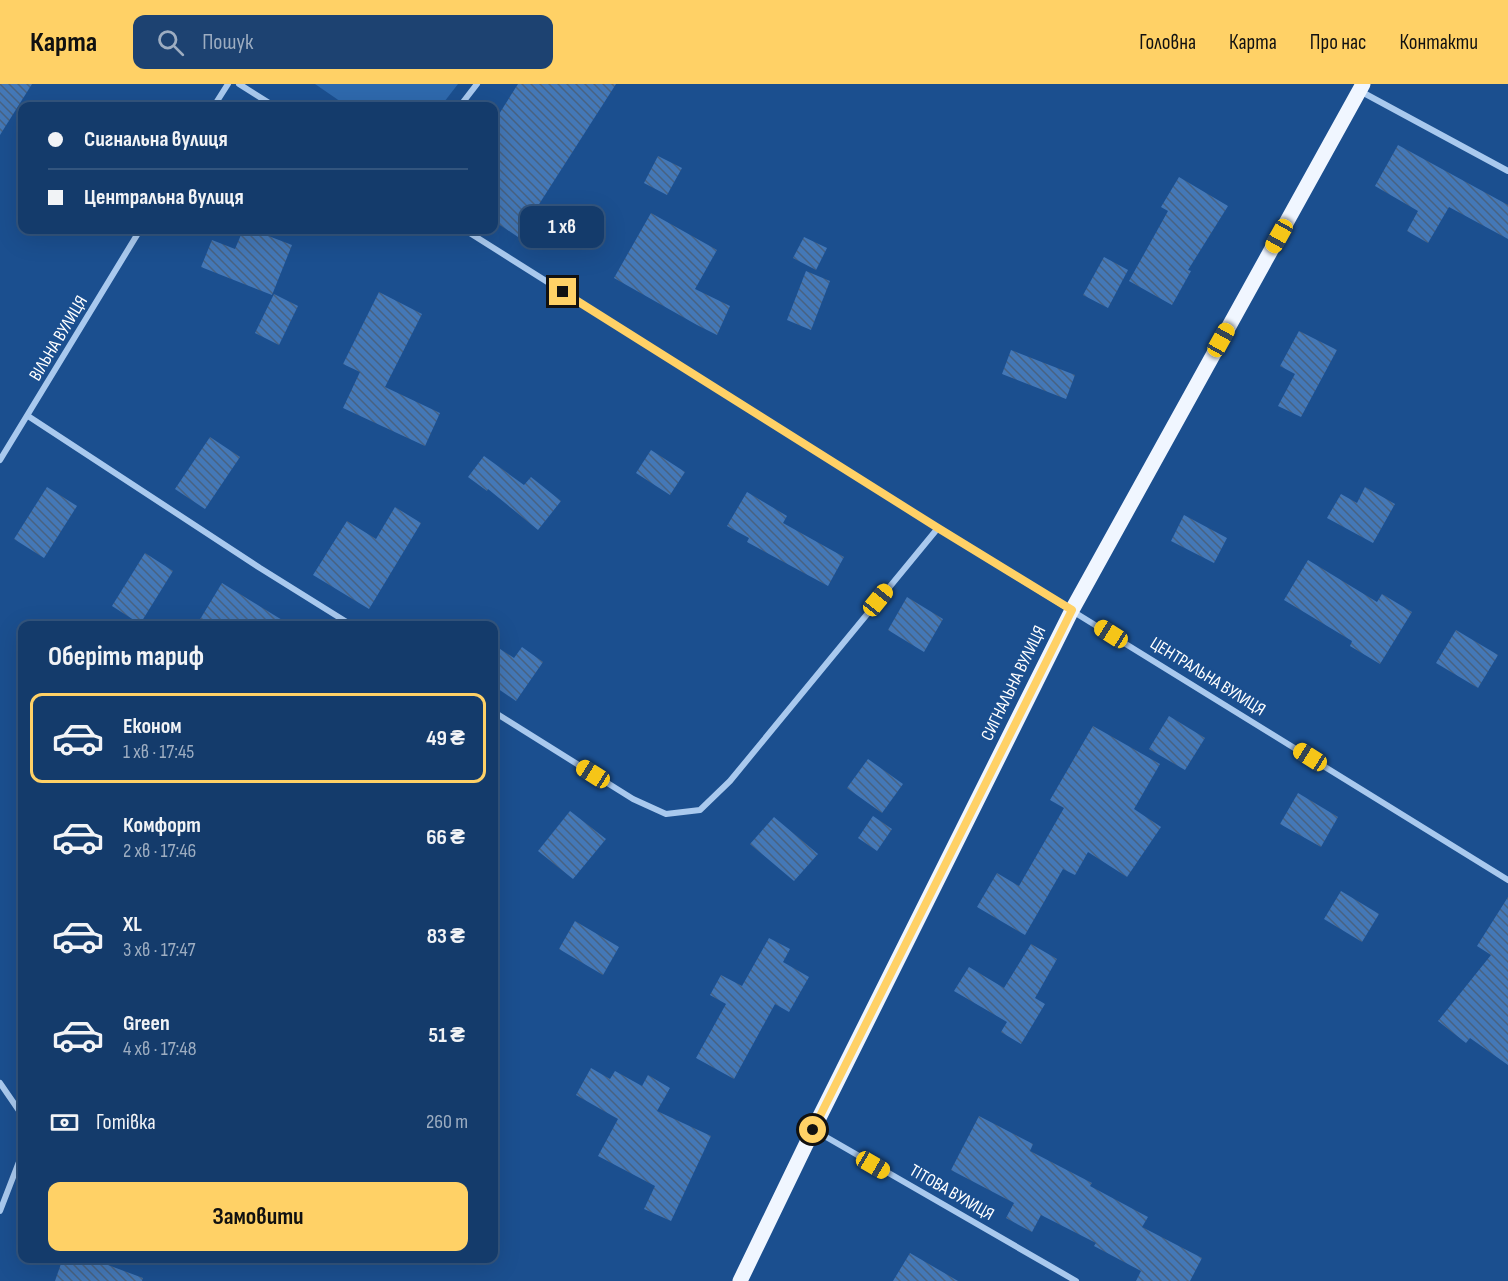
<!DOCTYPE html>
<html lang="uk">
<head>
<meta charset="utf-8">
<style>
  :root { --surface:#143b6b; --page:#1d4271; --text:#f1f3f6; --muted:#9dadc1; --line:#33557e; --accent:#ffd166 }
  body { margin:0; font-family:"Sofia Sans Condensed",sans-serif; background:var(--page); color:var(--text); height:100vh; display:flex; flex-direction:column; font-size:22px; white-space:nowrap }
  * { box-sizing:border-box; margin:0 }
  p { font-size:20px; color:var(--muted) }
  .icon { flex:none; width:33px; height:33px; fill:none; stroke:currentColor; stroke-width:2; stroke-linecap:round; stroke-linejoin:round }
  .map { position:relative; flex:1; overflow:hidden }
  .side { position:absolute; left:18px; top:537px; width:480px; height:642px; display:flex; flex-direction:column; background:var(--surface); border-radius:12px; box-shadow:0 6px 24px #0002,0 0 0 2px var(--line) }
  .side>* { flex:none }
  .top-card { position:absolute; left:18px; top:18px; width:480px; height:132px; border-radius:12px; box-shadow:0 6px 24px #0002,0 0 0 2px var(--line); display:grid; align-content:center; height:132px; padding:0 30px; background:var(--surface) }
  .end { position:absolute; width:27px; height:27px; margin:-14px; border:8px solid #ffd166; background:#111; box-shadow:0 0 0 3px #111 }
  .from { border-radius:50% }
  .bubble { position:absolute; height:42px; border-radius:12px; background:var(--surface); box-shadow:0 6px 24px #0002,0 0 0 2px var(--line); font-size:20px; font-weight:700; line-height:42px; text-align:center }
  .car { position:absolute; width:18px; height:36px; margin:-18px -9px; border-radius:8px; box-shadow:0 0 4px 2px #0007; background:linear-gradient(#f5c518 24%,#345 0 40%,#f5c518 0 76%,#345 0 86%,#f5c518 0) }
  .top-card b { display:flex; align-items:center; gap:21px; height:57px; font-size:22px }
  .top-card b+b { border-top:2px solid var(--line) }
  .top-card i { width:15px; height:15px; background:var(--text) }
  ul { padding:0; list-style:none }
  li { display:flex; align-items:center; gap:18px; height:90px; margin:0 12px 9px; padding:0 18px; border:3px solid transparent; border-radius:12px }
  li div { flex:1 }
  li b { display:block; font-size:22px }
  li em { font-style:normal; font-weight:700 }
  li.active { border-color:var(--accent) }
  li>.icon { width:54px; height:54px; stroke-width:1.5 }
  h2 { padding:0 30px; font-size:27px; line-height:72px }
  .pay { display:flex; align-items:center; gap:15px; height:66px; padding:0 30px; font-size:22px }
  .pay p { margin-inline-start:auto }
  .primary-button { display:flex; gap:12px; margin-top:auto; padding:12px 30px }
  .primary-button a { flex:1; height:69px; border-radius:12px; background:var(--accent); color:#111; font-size:24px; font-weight:700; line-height:69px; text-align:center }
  header { display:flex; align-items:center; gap:36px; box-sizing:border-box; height:84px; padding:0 30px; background:var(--accent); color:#111 }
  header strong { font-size:28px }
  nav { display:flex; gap:33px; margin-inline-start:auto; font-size:21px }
  .search { width:420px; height:54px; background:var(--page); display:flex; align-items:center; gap:15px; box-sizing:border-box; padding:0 21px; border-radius:12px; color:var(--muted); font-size:22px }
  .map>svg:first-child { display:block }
</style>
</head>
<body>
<header>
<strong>Карта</strong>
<div class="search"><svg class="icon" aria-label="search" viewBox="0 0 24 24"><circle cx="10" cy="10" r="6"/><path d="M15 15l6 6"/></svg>Пошук</div>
<nav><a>Головна</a><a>Карта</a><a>Про нас</a><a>Контакти</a></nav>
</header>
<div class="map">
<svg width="1508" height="1197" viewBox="0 0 1508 1197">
  <defs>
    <pattern id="building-back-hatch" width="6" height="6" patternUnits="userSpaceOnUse" patternTransform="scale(1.5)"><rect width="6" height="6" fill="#4478b7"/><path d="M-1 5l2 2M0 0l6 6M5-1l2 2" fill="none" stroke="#486282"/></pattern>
  </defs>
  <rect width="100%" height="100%" fill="#1b4f8f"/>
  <polygon fill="#2e69ad" points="315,0 458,0 441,22 347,22"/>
  <g fill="url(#building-back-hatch)">
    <polygon points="0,0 32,0 0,51"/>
    <polygon points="518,0 616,0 518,153 494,137 494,38"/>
    <polygon points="1398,61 1508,121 1508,155 1449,123 1428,159 1407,147 1418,127 1375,102"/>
    <polygon points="658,72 682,84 667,111 644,99"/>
    <polygon points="1179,93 1228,122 1188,186 1191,187 1172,221 1129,197 1168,127 1161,123"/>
    <polygon points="651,129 717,166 695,205 730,222 717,251 697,241 614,194"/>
    <polygon points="243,146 253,146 292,161 272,211 201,183 212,156 235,165"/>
    <polygon points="804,153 827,164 816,186 793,174"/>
    <polygon points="1104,173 1128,186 1108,224 1083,211"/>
    <polygon points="806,187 830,197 811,246 787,236"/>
    <polygon points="379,208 422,230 385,303 440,329 425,362 343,324 360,288 343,280"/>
    <polygon points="274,210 298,222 279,261 255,249"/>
    <polygon points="1299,247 1337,266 1301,333 1278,322 1295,290 1280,282"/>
    <polygon points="1011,266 1075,291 1066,315 1002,290"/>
    <polygon points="210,353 240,373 205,425 175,405"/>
    <polygon points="651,366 685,388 670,411 636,389"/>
    <polygon points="484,372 524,401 531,393 561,417 538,446 488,405 487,407 468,393"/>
    <polygon points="47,403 77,422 44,474 14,455"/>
    <polygon points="1365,403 1395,420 1373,459 1327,434 1341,410 1357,419"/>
    <polygon points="747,408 787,432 783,439 844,473 828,502 747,458 749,454 727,442"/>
    <polygon points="395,423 421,439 369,525 313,491 347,437 376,455"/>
    <polygon points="1184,431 1227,454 1214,479 1171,457"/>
    <polygon points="145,469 173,487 140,540 112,522"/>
    <polygon points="1308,476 1377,518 1382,510 1412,528 1380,580 1350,562 1352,557 1284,516"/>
    <polygon points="222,499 292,542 196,542"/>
    <polygon points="907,513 943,535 924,568 888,546"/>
    <polygon points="1456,546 1498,571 1478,604 1436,579"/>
    <polygon points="494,561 514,574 522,563 543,578 516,617 494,602"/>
    <polygon points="1169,632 1205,654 1185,686 1149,665"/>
    <polygon points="1093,642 1160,680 1134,725 1161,743 1127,793 1088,768 1075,791 1063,785 1025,851 977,823 997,789 1019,802 1064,724 1050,716"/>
    <polygon points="868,675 903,700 882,729 847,704"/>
    <polygon points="1298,709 1338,733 1321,763 1280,740"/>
    <polygon points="570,727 606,755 573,795 538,767"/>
    <polygon points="873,732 892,745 877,767 858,754"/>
    <polygon points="774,733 818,770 794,797 750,760"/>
    <polygon points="1341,807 1379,830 1362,858 1324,835"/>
    <polygon points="1508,813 1508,981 1470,954 1466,959 1438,937 1491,871 1477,862"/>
    <polygon points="575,837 619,863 603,891 559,865"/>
    <polygon points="769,854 790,865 783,878 809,893 789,928 775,920 734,995 696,974 726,920 710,911 721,891 742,902"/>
    <polygon points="1031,860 1057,875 1035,914 1045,920 1021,960 1001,948 1007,938 954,907 969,883 1004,904"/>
    <polygon points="591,984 610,995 615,987 642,1002 648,991 670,1004 657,1027 711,1052 671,1137 644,1125 655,1102 598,1072 618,1035 576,1011"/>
    <polygon points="979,1032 1033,1060 1030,1067 1092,1099 1090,1102 1148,1133 1142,1143 1202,1174 1190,1197 1136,1197 1141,1187 1094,1162 1096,1159 1041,1131 1032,1148 1006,1134 1014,1119 951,1086"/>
    <polygon points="910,1169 958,1197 893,1197"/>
    <polygon points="63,1174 89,1174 143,1194 142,1197 55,1197"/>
  </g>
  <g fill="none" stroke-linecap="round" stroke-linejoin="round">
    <g stroke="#a9c9ee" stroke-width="6">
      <polyline points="239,0 274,22"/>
      <polyline points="1360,7 1508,87"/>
      <polyline points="214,22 228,0"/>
      <polyline points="460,22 477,0"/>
      <polyline points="465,146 938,444 1508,796"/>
      <polyline points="28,332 260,484 353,542"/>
      <polyline points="0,376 140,146"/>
      <polyline points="494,628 633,715 666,730 700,726 730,697 938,444"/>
      <polyline points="0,999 22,1031"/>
      <polyline points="814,1046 1076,1197"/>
      <polyline points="0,1127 22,1070"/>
    </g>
    <polyline stroke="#f0f6ff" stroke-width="15" points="740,1197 813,1046 1072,526 1363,0"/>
  </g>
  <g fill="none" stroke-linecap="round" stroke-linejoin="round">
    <polyline stroke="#ffd166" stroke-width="8" points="563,208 938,444 1072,526 813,1046"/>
  </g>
  <g text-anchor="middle" stroke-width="5" stroke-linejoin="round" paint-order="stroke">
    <g font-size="18" fill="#fff" stroke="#1b4f8f">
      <text transform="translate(58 254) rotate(-59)" y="6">ВІЛЬНА ВУЛИЦЯ</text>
      <text transform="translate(1208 592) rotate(32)" y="6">ЦЕНТРАЛЬНА ВУЛИЦЯ</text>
      <text transform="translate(1013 599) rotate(-64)" y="6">СИГНАЛЬНА ВУЛИЦЯ</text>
      <text transform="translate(952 1108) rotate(30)" y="6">ТІТОВА ВУЛИЦЯ</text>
    </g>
  </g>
</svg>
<i class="end from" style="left:813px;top:1046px"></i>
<i class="end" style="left:563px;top:208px"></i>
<div class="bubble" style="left:520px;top:122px;width:84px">1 хв</div>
<i class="car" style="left:1279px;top:152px;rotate:209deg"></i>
<i class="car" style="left:1221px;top:256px;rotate:29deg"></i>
<i class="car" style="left:878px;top:516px;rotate:39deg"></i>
<i class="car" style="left:1111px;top:550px;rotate:302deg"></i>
<i class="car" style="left:1310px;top:673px;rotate:302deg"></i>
<i class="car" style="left:593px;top:690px;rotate:302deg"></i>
<i class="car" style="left:873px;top:1081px;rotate:120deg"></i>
<div class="top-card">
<b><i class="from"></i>Сигнальна вулиця</b>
<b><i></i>Центральна вулиця</b>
</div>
<section class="side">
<h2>Оберіть тариф</h2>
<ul>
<li class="active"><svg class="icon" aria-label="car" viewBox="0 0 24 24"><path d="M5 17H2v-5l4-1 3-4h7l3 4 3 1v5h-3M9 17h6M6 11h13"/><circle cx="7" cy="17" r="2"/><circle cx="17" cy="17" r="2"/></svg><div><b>Економ</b><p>1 хв · 17:45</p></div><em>49 ₴</em></li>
<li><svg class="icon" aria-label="car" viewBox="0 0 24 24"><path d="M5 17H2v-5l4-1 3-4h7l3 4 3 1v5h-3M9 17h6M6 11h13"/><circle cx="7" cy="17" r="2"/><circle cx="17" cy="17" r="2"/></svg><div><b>Комфорт</b><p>2 хв · 17:46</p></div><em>66 ₴</em></li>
<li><svg class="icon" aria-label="car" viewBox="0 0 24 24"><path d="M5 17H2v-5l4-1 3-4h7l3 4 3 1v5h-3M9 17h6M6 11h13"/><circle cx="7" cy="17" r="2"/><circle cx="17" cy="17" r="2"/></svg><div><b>XL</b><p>3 хв · 17:47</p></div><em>83 ₴</em></li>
<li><svg class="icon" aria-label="car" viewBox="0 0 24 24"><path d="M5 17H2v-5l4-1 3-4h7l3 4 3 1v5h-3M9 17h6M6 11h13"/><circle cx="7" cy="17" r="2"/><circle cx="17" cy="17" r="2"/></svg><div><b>Green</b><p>4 хв · 17:48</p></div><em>51 ₴</em></li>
</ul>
<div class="pay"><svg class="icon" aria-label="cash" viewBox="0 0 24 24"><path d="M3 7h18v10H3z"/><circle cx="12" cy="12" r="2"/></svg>Готівка<p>260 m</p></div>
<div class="primary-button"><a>Замовити</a></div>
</section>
</div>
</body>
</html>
